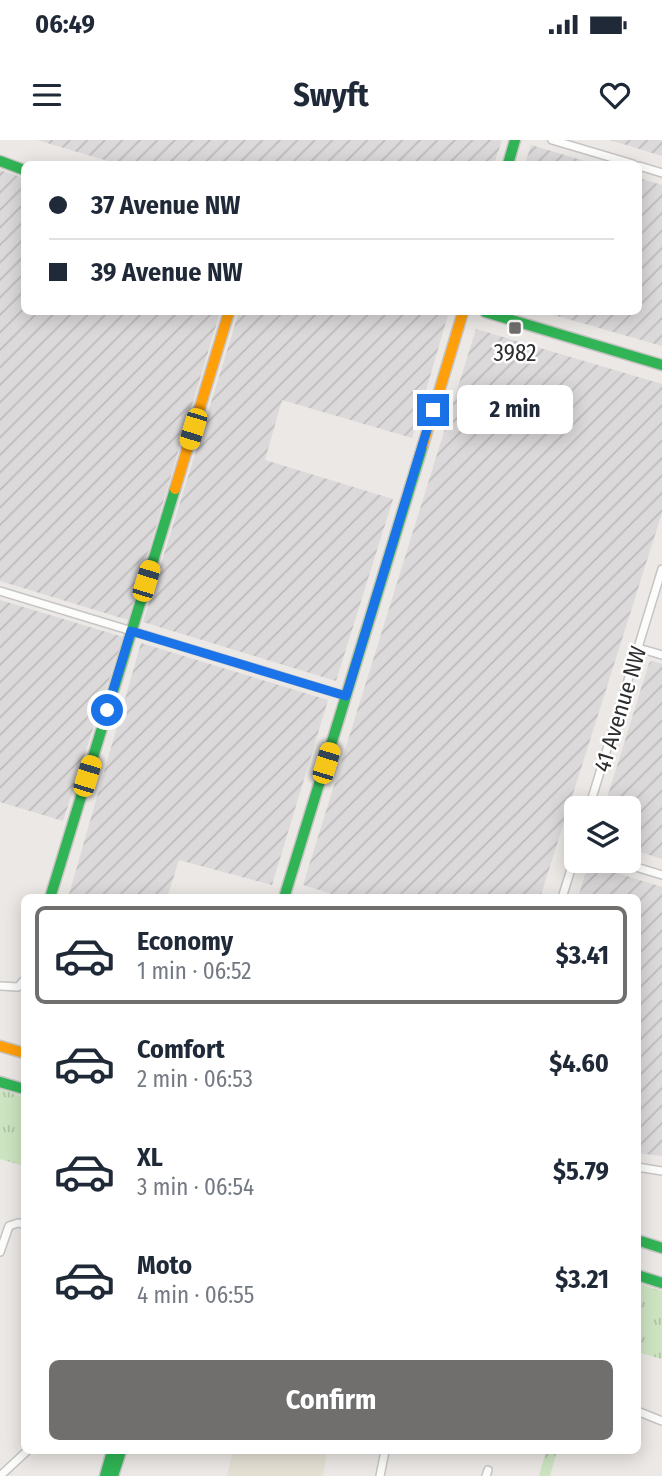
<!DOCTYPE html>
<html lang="en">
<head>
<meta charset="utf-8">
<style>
  :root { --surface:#fff; --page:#f2f2f3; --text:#1f2937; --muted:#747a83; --line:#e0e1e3; --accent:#706f6e }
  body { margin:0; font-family:"Fira Sans Condensed",sans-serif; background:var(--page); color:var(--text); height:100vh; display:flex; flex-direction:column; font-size:26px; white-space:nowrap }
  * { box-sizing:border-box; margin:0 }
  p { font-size:23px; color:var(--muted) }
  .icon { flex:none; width:38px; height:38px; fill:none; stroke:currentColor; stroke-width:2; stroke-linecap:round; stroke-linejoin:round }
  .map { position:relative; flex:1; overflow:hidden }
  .side { position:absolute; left:21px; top:754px; width:620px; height:560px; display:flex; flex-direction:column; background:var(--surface); border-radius:10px; box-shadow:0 4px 18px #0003 }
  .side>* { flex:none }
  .hud { position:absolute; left:21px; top:21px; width:621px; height:154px; border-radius:10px; box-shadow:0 4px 18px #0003; display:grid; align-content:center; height:154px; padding:0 28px; background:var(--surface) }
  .fabs { position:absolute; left:564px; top:656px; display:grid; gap:14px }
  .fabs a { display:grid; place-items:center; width:77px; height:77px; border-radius:10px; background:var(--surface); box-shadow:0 4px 18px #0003; font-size:35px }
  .end { position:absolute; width:32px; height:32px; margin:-16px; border:9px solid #1a73e8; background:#fff; box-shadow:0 0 0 4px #fff }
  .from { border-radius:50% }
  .bubble { position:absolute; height:49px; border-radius:10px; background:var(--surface); box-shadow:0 4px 18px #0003; font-size:23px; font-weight:700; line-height:49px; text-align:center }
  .car { position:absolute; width:21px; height:42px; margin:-21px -10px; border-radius:9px; box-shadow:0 0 5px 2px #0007; background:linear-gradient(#f5c518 24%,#345 0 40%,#f5c518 0 76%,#345 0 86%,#f5c518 0) }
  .hud b { display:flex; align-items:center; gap:24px; height:66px; font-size:26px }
  .hud b+b { border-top:2px solid var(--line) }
  .hud i { width:18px; height:18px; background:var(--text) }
  ul { padding:12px 0 0; list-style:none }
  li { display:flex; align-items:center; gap:21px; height:98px; margin:0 14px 10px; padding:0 14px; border:4px solid transparent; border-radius:10px }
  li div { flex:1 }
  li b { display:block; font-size:26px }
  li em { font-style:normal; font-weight:700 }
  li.active { border-color:var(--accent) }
  li>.icon { width:63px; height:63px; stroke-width:1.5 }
  .button { display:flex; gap:14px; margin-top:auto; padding:14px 28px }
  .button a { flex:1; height:80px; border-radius:10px; background:var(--accent); color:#fff; font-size:28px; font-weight:700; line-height:80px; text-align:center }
  .status { display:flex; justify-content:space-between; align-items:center; height:49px; padding:0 35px; background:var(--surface); direction:ltr }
  .status svg { height:19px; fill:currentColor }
  header { display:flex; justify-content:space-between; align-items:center; height:91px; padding:0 28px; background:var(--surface); font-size:32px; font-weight:700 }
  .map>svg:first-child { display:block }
</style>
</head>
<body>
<div class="status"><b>06:49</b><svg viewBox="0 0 49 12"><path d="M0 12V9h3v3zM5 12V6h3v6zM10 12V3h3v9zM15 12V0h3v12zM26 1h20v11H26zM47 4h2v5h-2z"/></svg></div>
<header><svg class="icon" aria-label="menu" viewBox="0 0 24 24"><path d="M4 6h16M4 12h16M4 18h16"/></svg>Swyft<svg class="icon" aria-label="heart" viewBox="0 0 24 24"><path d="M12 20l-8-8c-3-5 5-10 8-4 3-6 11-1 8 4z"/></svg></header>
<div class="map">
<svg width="662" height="1336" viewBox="0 0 662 1336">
  <defs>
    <pattern id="industrial-furrows" width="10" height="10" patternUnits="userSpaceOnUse" patternTransform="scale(1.75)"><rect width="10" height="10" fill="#dcd9db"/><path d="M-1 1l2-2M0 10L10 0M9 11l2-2" fill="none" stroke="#bdbbbc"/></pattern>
    <pattern id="grass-tufts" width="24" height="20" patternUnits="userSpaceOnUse" patternTransform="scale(1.75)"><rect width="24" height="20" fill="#cde4c1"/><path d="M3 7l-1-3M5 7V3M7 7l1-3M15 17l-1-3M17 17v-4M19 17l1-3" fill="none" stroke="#b0c4a6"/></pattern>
    <pattern id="forest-crowns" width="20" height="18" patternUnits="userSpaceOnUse" patternTransform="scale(1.75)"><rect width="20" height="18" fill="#cde4c1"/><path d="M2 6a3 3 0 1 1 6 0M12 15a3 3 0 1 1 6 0" fill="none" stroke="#b0c4a6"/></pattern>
  </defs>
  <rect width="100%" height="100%" fill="#ebe8e5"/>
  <g fill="url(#industrial-furrows)">
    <polygon points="37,0 502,0 494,24 118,24"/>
    <polygon points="610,0 662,0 662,16"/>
    <polygon points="531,5 595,24 525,24"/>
    <polygon points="0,30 24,38 24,172 220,172 128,480 0,441"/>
    <polygon points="639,38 662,45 662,206 543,172 639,172"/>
    <polygon points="239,172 437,172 448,175 412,298 282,260 265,320 393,359 336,541 143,482"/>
    <polygon points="476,189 662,244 662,373 540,758 345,758 303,745"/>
    <polygon points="0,460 123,497 63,681 0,662"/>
    <polygon points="141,503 328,560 272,745 179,720 167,758 68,758"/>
    <polygon points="652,521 662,524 662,719 628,708 628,668 604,668 649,523"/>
    <polygon points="588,724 662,747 662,1016 637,1013 637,758 578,758"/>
  </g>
  <polygon fill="#e5e0d4" points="233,1311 327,1311 323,1336 227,1336"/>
  <g fill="url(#grass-tufts)">
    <polygon points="0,949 24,957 24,1026 0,1019"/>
    <polygon points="637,1143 662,1151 662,1219 637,1212"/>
  </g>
  <polygon fill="url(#forest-crowns)" points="546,1311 557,1311 550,1336 539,1336"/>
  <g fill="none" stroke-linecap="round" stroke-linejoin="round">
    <defs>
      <g id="street">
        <polyline points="552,0 633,24"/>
        <polyline points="639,26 662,33"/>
        <polyline points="0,451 346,556"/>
        <polyline points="638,508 662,515"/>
        <polyline points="589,668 662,429"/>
        <polyline points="616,721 662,735"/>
        <polyline points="562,758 576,713"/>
        <polyline points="0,846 18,847 24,840"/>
        <polyline points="637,1027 662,1031"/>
        <polyline points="0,1112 9,1086 18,1083 24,1084"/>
        <polyline points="637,1271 662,1281"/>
        <polyline points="0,1336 27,1311"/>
        <polyline points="380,1336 385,1311"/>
        <polyline points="486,1336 488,1330"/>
      </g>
      <g id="fast">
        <polyline points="0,21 24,30"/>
        <polyline points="508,24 515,0"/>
        <polyline points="485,172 662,225"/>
        <polyline points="50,758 175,349"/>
        <polyline points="284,758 423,305"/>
        <polyline points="0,942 24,949"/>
        <polyline points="637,1100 662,1108"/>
        <polyline points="637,1135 662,1143"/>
        <polyline points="105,1336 112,1311"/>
        <polyline points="113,1336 121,1311"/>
      </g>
      <g id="slow">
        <polyline points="423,305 463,172"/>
        <polyline points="175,349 229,172"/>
        <polyline points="0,906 24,913"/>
      </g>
    </defs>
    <use href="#street" stroke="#c6c4c4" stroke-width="10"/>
    <use href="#fast" stroke="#c6c4c4" stroke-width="13"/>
    <use href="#slow" stroke="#c6c4c4" stroke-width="13"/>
    <use href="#street" stroke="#fcfcfb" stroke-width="7"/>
    <use href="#fast" stroke="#30b455" stroke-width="10"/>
    <use href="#slow" stroke="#ff9f0a" stroke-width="10"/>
  </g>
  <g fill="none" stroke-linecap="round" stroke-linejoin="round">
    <polyline stroke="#1a73e8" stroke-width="9" points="107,570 131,491 346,556 433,270"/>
  </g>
  <rect fill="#706f6e" stroke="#fff" stroke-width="2.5" x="508" y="181" width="14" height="14" rx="3.5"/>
  <g text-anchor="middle" stroke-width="5" stroke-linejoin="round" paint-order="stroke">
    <g font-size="23" fill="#2e2e2e" stroke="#fff">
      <text x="515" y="221">3982</text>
    </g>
    <g font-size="23" fill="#2e2e2e" stroke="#fff">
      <text transform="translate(620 569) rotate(-73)" y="8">41 Avenue NW</text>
    </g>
  </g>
</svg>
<div class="fabs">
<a><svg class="icon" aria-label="layers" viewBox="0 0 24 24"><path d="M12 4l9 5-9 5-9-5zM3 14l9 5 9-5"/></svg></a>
</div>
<i class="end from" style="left:107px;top:570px"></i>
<i class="end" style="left:433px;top:270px"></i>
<div class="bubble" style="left:457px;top:245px;width:116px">2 min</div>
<i class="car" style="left:193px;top:289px;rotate:197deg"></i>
<i class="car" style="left:146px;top:441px;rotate:17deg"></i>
<i class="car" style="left:326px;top:623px;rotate:17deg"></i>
<i class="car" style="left:87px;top:636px;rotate:17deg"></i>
<div class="hud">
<b><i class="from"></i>37 Avenue NW</b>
<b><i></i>39 Avenue NW</b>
</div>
<section class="side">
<ul>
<li class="active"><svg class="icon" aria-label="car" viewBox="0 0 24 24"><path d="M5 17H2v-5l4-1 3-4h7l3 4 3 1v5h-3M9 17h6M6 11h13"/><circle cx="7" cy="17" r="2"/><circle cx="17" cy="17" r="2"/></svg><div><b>Economy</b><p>1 min · 06:52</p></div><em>$3.41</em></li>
<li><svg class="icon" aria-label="car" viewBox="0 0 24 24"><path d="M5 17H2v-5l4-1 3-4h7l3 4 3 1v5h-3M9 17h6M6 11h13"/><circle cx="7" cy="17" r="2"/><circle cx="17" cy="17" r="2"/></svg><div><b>Comfort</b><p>2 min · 06:53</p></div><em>$4.60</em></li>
<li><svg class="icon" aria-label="car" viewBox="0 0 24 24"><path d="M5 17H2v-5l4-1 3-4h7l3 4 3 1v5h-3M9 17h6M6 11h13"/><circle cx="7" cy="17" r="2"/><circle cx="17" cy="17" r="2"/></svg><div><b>XL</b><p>3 min · 06:54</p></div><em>$5.79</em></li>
<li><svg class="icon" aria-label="car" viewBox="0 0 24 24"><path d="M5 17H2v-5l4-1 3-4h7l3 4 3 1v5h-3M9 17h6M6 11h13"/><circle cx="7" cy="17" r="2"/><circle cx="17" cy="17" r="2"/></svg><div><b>Moto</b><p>4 min · 06:55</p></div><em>$3.21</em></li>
</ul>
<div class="button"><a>Confirm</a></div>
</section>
</div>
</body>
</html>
